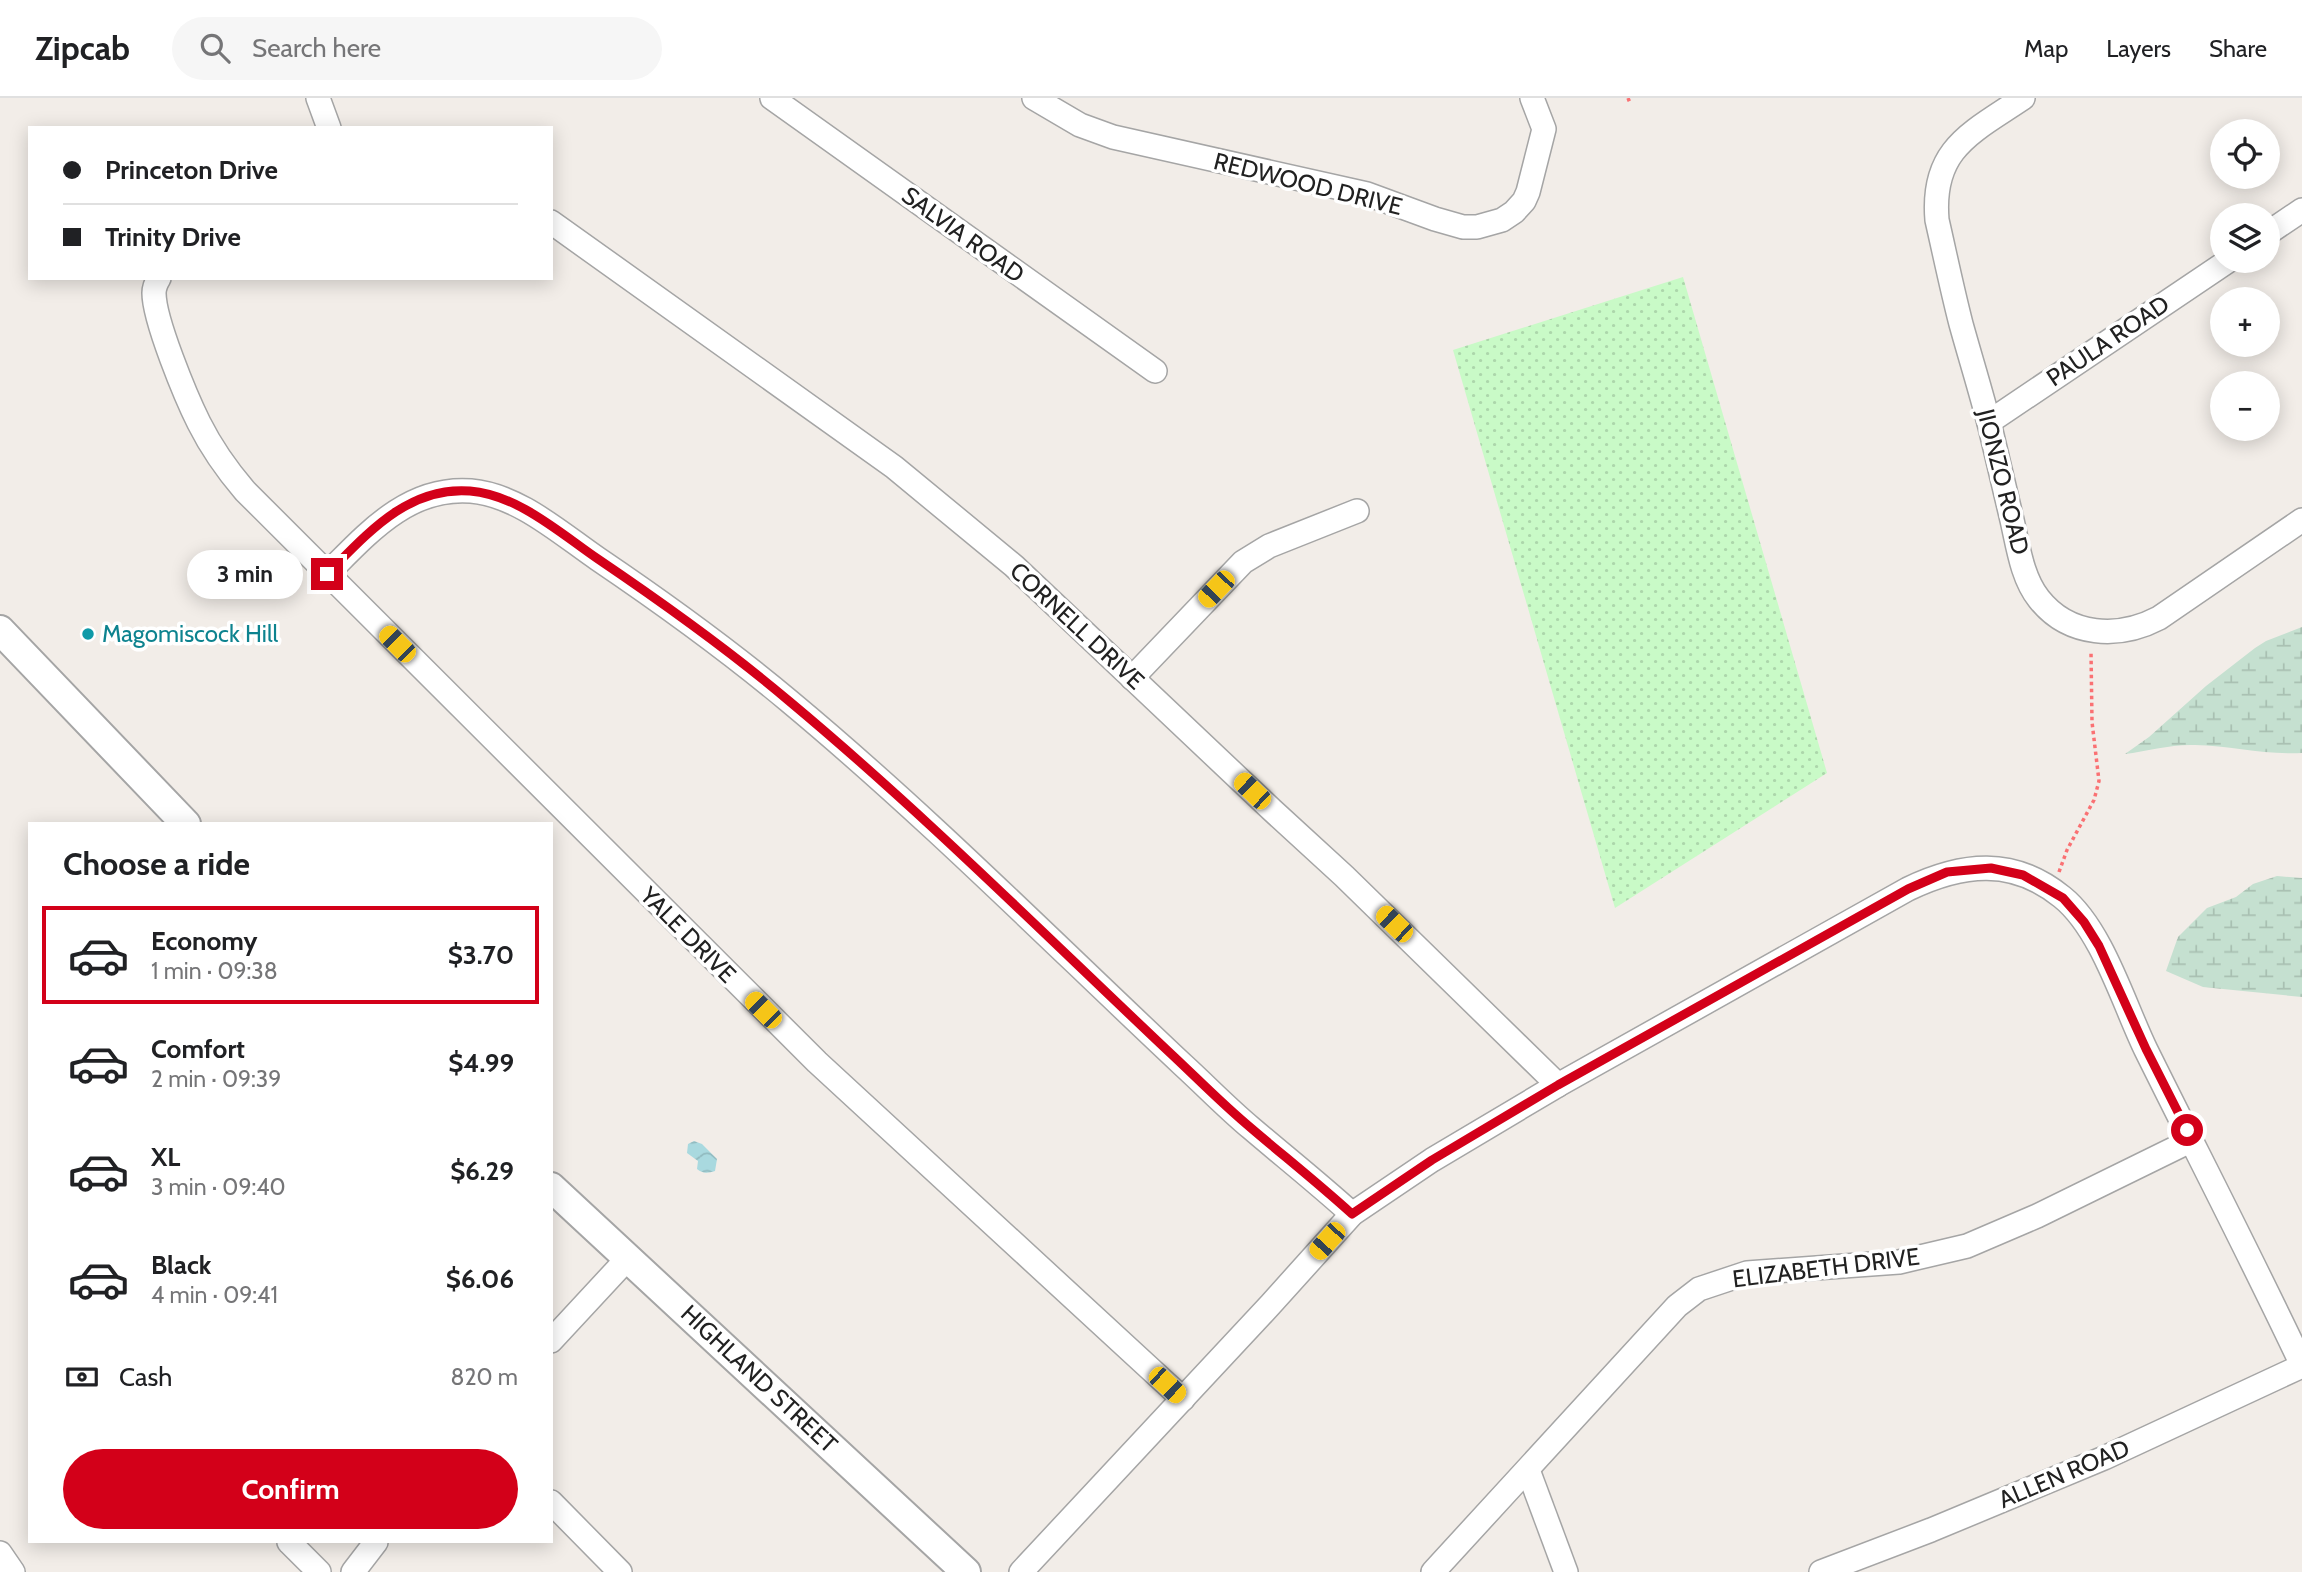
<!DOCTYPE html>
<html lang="en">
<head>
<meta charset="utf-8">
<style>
  :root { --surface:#fff; --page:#f6f6f6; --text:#202124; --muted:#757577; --line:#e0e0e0; --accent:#d30019 }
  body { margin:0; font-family:Cabin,sans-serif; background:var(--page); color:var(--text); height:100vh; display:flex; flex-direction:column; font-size:26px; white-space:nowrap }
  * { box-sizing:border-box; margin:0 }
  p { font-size:23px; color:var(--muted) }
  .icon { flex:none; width:38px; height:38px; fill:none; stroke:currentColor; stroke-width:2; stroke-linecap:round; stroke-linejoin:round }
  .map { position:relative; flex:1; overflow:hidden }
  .sheet { position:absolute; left:28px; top:724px; width:525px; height:721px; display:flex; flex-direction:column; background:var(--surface); border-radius:0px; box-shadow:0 4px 18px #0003 }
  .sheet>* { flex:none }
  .hud { position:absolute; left:28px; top:28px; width:525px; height:154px; border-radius:0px; box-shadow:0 4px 18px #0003; display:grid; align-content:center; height:154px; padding:0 35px; background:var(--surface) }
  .buttons { position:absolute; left:2210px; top:21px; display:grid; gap:14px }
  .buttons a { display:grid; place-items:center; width:70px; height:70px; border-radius:50%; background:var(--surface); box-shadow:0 4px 18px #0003; font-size:35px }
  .end { position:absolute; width:32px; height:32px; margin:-16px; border:9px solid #d30019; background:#fff; box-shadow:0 0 0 4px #fff }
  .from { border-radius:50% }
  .bubble { position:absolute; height:49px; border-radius:24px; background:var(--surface); box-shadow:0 4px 18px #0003; font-size:23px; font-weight:700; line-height:49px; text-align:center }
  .car { position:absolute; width:21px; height:42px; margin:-21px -10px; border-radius:9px; box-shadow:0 0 5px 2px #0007; background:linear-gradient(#f5c518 24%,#345 0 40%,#f5c518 0 76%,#345 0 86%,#f5c518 0) }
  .hud b { display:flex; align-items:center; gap:24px; height:66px; font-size:26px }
  .hud b+b { border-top:2px solid var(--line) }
  .hud i { width:18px; height:18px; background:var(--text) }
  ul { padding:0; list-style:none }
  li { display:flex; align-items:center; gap:21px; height:98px; margin:0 14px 10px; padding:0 21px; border:4px solid transparent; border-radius:0px }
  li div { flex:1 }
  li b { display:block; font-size:26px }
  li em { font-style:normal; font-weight:700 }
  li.on { border-color:var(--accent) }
  li>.icon { width:63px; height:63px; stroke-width:1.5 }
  h2 { padding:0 35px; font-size:32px; line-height:84px }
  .pay { display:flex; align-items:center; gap:18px; height:77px; padding:0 35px; font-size:26px }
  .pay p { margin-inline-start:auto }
  .cta { display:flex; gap:14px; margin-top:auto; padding:14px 35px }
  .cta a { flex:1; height:80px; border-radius:42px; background:var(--accent); color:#fff; font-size:28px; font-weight:700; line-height:80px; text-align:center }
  header { display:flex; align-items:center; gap:42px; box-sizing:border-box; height:98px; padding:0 35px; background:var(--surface); border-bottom:2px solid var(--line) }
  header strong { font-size:33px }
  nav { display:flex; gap:38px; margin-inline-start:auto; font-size:24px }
  .search { width:490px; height:63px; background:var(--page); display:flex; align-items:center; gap:18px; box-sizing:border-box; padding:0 24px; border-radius:38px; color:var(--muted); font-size:26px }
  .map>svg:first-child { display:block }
</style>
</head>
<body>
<header>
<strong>Zipcab</strong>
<div class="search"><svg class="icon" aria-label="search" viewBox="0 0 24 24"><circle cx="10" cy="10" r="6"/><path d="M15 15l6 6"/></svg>Search here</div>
<nav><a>Map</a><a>Layers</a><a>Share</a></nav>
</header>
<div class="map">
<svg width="2302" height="1474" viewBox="0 0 2302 1474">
  <defs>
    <pattern id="wetland-marsh" width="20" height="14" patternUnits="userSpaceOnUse" patternTransform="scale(1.75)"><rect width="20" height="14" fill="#c5e0d0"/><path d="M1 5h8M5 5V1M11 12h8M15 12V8" fill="none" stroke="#a9c0b2"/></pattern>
    <pattern id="park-dots" width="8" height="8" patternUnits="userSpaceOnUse" patternTransform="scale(1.75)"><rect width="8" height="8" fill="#c9fac7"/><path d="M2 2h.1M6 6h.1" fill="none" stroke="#acd6ab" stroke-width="1.8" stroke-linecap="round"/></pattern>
    <pattern id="water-waves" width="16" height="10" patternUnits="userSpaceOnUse" patternTransform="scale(1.75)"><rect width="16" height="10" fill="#a9d9df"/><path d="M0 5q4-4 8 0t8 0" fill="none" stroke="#91babf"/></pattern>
  </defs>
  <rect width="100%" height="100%" fill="#f2ede8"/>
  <g fill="url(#wetland-marsh)">
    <path d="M2302,529V655C2266,657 2231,648 2195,647C2172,646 2147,653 2125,656L2149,639L2206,588L2255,550L2266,543Z"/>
    <polygon points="2277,778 2302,780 2302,899 2203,889 2166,873 2178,839 2207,810 2236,799 2253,786"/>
  </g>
  <polygon fill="url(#park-dots)" points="1683,179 1827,675 1615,810 1453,252"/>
  <path fill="url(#water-waves)" d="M694,1043L702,1046L717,1061L715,1073C708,1075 703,1076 697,1071L698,1063L687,1055L688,1046Z"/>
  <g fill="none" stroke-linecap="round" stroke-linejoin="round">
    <defs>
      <g id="minor">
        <polyline points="318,0 329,30"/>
        <polyline points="772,0 1155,273"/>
        <polyline points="1034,0 1080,27 1113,39 1367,96 1435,121 1463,129 1477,129 1502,122 1514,114 1524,103 1528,94 1544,31 1532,0"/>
        <path d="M2023,0C1971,35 1931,51 1937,122C1945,157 1952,191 1961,226C1971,262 1982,297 1991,333C1998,363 2005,392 2012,422C2018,448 2022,480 2039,501C2069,539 2119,541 2159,520L2302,422"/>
        <polyline points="551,124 894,369 1014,468 1272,712 1344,778 1558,987"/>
        <polyline points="2268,135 2302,112"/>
        <path d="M159,180C156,185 154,189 154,195C154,222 186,299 199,325C211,349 227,372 245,393L817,964L1183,1301"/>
        <polyline points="1989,324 2228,163"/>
        <path d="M327,476C367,436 408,388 471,393C518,397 560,435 598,461C663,505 728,552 789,603C926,717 1053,845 1183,967C1206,988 1227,1010 1251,1030C1285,1059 1319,1086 1352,1116"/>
        <polyline points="1132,580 1243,464 1269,448 1357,413"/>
        <polyline points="551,1243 628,1160"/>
        <polyline points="1528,1372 1566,1474"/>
        <polyline points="551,1404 620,1474"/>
        <polyline points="289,1444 319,1474"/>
        <polyline points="0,1455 13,1474"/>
        <polyline points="353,1474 376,1444"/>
        <path d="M1021,1474L1271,1206L1352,1116L1432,1062L1558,987L1908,791C1962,765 2013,759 2062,799C2102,831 2124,907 2146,952C2198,1057 2252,1161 2302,1267"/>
        <polyline points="1433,1474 1677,1208 1699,1191 1747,1175 1899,1164 1967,1148 2037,1118 2192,1042"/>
        <polyline points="1821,1474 1931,1432 2104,1360 2302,1268"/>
      </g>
      <g id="tertiary">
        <polyline points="0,532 186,726"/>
        <polyline points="551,1089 966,1474"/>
      </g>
    </defs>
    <use href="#minor" stroke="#a5a5a5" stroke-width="26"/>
    <use href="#tertiary" stroke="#a5a5a5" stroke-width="32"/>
    <g stroke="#fa7173" stroke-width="3.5" stroke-dasharray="3.5 3.5" stroke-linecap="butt">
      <polyline points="1628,0 1630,5"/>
      <polyline points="2059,774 2067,752 2094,702 2099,683 2092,624 2091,554"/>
    </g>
    <use href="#minor" stroke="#fff" stroke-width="23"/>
    <use href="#tertiary" stroke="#fff" stroke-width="28"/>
  </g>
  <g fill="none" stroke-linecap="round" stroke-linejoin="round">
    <path stroke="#d30019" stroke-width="9" d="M327,476C367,436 408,388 470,393C518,397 560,435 598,461C663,505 729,552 789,603C921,713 1043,835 1168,953C1196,979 1222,1006 1251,1030C1285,1059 1319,1086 1352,1116L1432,1062L1558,987L1908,791L1947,774L1991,770L2023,777L2063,800L2084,824L2099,848L2146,951L2187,1032"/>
  </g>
  <circle fill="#0f9aa8" stroke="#fff" stroke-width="2.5" cx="88" cy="536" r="7"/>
  <g text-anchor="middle" stroke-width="7" stroke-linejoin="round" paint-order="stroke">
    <g font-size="24" fill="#212121" stroke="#fff">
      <text transform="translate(1308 86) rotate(14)" y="8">REDWOOD DRIVE</text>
      <text transform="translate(963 137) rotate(36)" y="8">SALVIA ROAD</text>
      <text transform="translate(2108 243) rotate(-34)" y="8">PAULA ROAD</text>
      <text transform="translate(2003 384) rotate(76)" y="8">JIONZO ROAD</text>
      <text transform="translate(1077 528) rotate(43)" y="8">CORNELL DRIVE</text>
      <text transform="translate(688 837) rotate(45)" y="8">YALE DRIVE</text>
      <text transform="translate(1826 1170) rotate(-7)" y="8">ELIZABETH DRIVE</text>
      <text transform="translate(759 1281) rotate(43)" y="8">HIGHLAND STREET</text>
      <text transform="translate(2064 1376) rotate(-23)" y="8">ALLEN ROAD</text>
    </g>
    <g font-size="24" fill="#0d838f" stroke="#fff" text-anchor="start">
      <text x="102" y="544">Magomiscock Hill</text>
    </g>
  </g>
</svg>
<div class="buttons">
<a><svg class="icon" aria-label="locate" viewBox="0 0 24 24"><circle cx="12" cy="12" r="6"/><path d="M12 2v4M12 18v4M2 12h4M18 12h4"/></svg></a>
<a><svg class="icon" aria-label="layers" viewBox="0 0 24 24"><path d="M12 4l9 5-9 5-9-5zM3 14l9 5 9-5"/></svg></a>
<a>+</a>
<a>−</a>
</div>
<i class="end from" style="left:2187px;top:1032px"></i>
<i class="end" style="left:327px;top:476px"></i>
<div class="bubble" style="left:187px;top:452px;width:116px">3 min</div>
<i class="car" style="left:1216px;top:491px;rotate:224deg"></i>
<i class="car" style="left:397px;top:546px;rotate:315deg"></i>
<i class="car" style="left:1252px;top:693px;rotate:314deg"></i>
<i class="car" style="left:1394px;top:826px;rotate:314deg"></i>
<i class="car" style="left:763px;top:912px;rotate:315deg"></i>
<i class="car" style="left:1327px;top:1143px;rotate:222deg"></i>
<i class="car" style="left:1167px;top:1287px;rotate:133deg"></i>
<div class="hud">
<b><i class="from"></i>Princeton Drive</b>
<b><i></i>Trinity Drive</b>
</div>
<section class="sheet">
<h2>Choose a ride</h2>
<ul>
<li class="on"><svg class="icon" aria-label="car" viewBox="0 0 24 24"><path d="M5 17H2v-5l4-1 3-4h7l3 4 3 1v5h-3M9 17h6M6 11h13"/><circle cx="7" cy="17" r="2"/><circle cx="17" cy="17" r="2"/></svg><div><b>Economy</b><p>1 min · 09:38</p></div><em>$3.70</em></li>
<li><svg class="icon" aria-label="car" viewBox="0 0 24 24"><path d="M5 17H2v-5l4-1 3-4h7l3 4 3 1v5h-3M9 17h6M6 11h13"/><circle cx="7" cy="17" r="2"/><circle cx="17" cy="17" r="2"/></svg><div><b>Comfort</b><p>2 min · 09:39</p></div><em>$4.99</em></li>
<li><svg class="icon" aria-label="car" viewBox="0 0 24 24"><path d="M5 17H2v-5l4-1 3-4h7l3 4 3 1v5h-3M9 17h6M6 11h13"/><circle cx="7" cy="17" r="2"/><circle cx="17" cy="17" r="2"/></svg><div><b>XL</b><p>3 min · 09:40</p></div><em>$6.29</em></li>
<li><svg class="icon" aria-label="car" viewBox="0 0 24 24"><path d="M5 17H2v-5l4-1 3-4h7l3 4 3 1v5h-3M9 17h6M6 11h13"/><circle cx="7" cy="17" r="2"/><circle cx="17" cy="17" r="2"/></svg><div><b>Black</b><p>4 min · 09:41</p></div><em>$6.06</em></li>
</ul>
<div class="pay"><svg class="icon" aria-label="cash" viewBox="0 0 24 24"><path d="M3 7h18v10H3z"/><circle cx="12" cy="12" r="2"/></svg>Cash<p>820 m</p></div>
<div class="cta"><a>Confirm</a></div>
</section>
</div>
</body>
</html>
